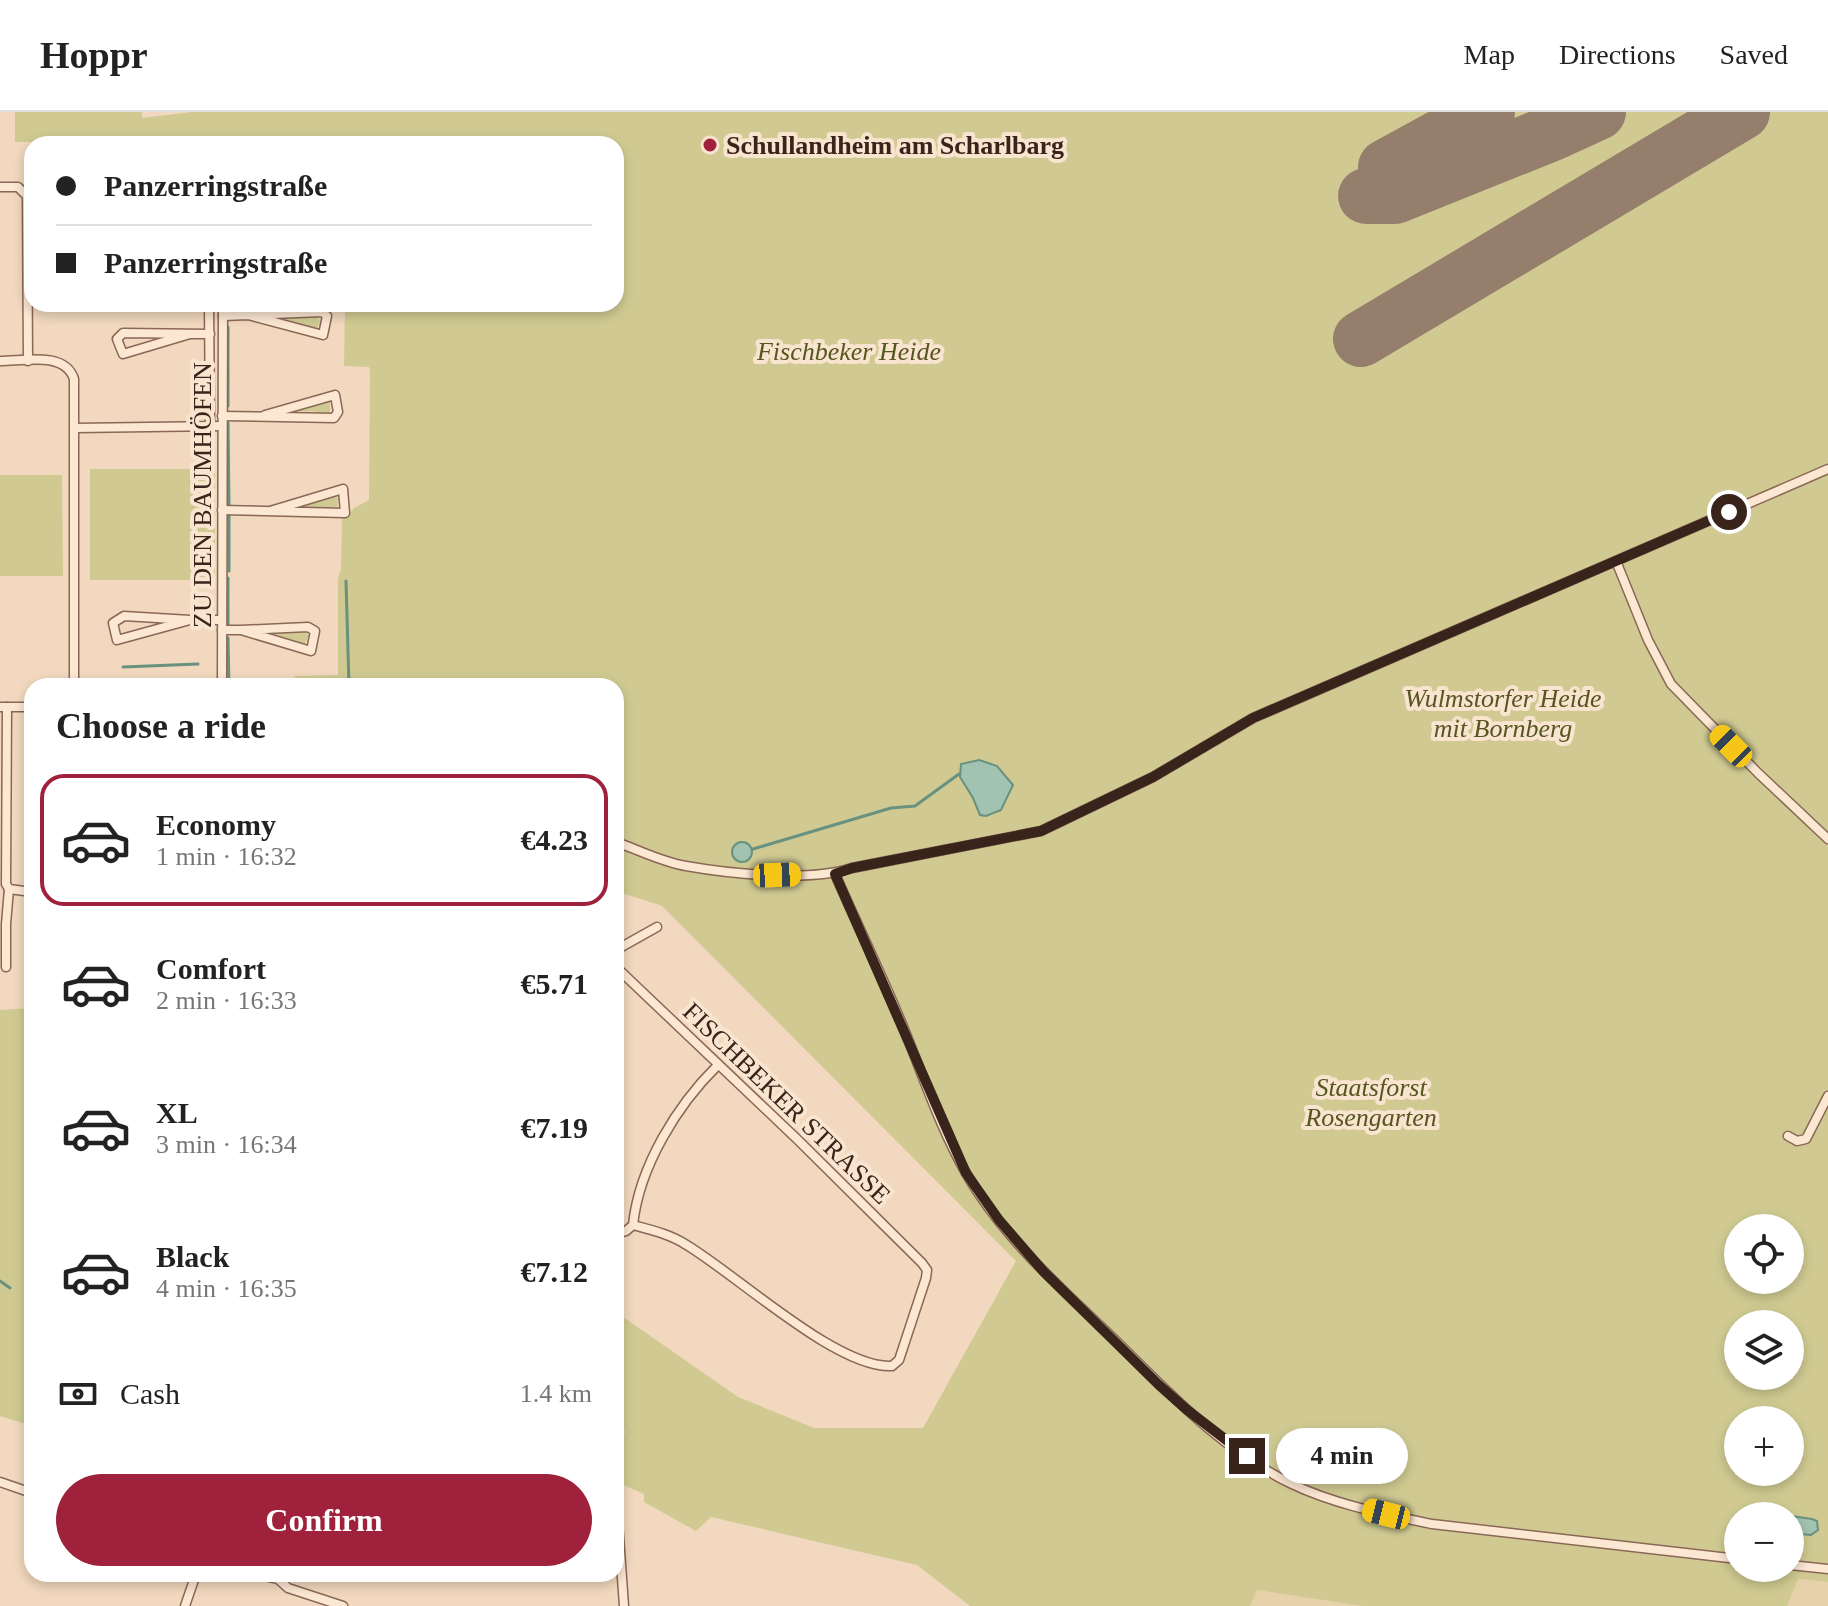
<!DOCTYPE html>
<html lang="en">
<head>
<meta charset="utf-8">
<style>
  :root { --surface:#fff; --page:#f6f6f6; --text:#222; --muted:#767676; --line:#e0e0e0; --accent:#9f213b }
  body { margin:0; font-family:Georgia,serif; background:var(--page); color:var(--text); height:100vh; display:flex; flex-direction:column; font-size:30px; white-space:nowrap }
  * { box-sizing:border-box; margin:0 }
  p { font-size:26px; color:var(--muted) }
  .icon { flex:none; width:44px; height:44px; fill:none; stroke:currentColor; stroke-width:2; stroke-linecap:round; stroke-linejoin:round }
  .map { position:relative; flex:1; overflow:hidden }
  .drawer { position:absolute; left:24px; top:566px; width:600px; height:904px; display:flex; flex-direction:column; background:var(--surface); border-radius:24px; box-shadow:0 4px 12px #0003 }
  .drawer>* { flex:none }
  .banner { position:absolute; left:24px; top:24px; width:600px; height:176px; border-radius:24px; box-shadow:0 4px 12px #0003; display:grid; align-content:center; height:176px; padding:0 32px; background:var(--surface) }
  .controls { position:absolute; left:1724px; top:1102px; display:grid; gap:16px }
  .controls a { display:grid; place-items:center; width:80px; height:80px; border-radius:50%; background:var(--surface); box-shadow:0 4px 12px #0003; font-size:40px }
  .end { position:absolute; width:36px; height:36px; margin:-18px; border:10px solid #39241b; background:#fff; box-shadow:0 0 0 4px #fff }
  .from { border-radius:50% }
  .bubble { position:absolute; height:56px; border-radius:28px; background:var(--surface); box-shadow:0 4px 12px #0003; font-size:26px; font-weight:700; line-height:56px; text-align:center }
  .car { position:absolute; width:24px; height:48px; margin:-24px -12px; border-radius:10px; box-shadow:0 0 6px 2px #0007; background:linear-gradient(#f5c518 24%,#345 0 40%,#f5c518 0 76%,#345 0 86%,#f5c518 0) }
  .banner b { display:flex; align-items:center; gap:28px; height:76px; font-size:30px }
  .banner b+b { border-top:2px solid var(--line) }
  .banner i { width:20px; height:20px; background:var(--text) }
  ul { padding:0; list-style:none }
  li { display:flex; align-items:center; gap:24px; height:132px; margin:0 16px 12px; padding:0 16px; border:4px solid transparent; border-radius:24px }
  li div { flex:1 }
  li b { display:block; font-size:30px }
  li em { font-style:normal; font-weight:700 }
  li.current { border-color:var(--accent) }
  li>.icon { width:72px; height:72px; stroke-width:1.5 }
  h2 { padding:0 32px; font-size:36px; line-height:96px }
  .pay { display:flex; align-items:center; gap:20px; height:88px; padding:0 32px; font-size:30px }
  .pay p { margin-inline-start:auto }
  .primary-button { display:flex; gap:16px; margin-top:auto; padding:16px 32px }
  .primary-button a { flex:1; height:92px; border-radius:48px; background:var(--accent); color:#fff; font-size:32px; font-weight:700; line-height:92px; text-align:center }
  header { display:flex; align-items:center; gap:48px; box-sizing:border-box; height:112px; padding:0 40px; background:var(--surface); border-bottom:2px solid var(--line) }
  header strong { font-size:38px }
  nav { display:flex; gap:44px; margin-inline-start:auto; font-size:28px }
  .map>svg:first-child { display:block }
</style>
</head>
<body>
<header>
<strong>Hoppr</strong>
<nav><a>Map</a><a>Directions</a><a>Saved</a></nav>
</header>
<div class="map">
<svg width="1828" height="1494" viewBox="0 0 1828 1494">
  <rect width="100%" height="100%" fill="#f1d8be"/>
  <g fill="#e7d1ab">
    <polygon points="1797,1467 1828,1470 1828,1494 1787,1494"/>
    <polygon points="1256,1478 1362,1494 1250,1494"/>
  </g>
  <g fill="#d0ca92" fill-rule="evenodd">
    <path d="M15,0H142V6L192,0H1828V1470L1798,1467L1787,1494H1362L1257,1478L1250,1494H970L917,1453L711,1405L696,1419L644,1390V1382L616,1370V1340L625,1320L616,1299V1200L738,1285L814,1316H923L1016,1149L662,794L616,779V574H295V564L338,563V467L341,457L342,406L347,405L354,396L369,388L370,259L369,255L344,254L345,192H616V32L15,30ZM1041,719L1042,722L852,759L827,767H777L852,756ZM1738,1116H1790V1168H1738ZM1738,1212H1790V1264H1738ZM1738,1308H1790V1360H1738ZM1738,1404H1790V1456H1738Z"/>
    <polygon points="275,204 281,204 282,207 317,205 320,209 317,218 275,208"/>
    <polygon points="326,289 330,290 330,302 316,302 315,299 294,300 293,302 287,302 287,298"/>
    <rect x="90" y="357" width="125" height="111"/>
    <polygon points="0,363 62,363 63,464 0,464"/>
    <polygon points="334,385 338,386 337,397 322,398 322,395 294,398 294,394"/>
    <polygon points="265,518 270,519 271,521 291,521 292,518 304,518 309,524 304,533 264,523"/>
    <polygon points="32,896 32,1314 0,1304 0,898"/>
  </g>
  <g fill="#a2c2b2" stroke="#69917f" stroke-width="2">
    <polygon points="979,648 997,654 1013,673 1001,698 986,704 980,703 973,686 960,665 961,652"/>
    <circle cx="742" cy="740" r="10"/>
    <polygon points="1766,1401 1772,1401 1812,1407 1817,1409 1818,1418 1811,1423 1790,1421 1790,1404 1761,1404"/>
  </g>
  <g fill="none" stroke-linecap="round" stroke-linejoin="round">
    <g stroke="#69917f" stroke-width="3">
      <polyline points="227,192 227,193"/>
      <polyline points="228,215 228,294"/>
      <polyline points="228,311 229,393"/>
      <polyline points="229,459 229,404"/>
      <polyline points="228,466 228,512"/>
      <polyline points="346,469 349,574"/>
      <polyline points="228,526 229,574"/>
      <polyline points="123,555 198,552"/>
      <polyline points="753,737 891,696 915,694 959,662"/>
      <polyline points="0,1169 10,1176"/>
      <polyline points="30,1192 32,1193"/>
    </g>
    <g stroke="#957e6c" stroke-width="56">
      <polyline points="1386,55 1487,0"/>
      <polyline points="1366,84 1395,84 1552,21 1598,0"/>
      <polyline points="1361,227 1742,0"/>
    </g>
    <defs>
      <g id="street">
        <polyline points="0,75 18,75 27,84 28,249"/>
        <polyline points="209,192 210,314"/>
        <polyline points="223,204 248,203 323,223 327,204 322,200 248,203"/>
        <polyline points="190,222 123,242 117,227 123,221 210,222"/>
        <path d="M0,249C24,249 65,239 74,267V574"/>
        <polyline points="222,304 334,306 338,300 335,283 265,303"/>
        <polyline points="75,316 222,314"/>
        <polyline points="222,398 345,401 343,377 270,399"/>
        <polyline points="1616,449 1648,528 1671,572 1758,661 1828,727"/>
        <polyline points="190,508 124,504 113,511 117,528 190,508 222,508"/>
        <polyline points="222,518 241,518 311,539 315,519 308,515 241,518"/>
        <polyline points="222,574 223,192"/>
        <polyline points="0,595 32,595"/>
        <polyline points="7,595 6,772 9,777 32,780"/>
        <path d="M616,730C639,738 662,750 686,754C731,762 810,770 852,756L1041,719L1153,665L1253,606L1828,357"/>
        <path d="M835,762C856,810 879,857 899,905C921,957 938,1012 966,1061C1003,1126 1062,1177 1115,1228C1168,1280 1223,1339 1292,1372C1336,1393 1385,1402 1432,1412L1738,1447"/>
        <polyline points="616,838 657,815"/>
        <polyline points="6,855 6,812 9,777"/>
        <path d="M616,855L798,1028L922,1151L927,1158L926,1166L899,1248L892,1254C837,1257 736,1162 685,1132C669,1122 651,1118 633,1113L626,1119L616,1122"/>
        <polyline points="1788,1024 1797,1029 1806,1027 1828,984"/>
        <path d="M633,1113C639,1055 677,993 718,953"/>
        <polyline points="0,1370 32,1381"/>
        <polyline points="616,1383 624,1494"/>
        <polyline points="1790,1453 1828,1457"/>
        <polyline points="255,1462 278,1467 288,1476 343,1494"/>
        <polyline points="185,1494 196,1462"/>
      </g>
    </defs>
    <use href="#street" stroke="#8b6756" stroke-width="11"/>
    <use href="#street" stroke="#fbe7d2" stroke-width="8"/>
  </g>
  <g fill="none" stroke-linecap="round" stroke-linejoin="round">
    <polyline stroke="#39241b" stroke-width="10" points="1247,1344 1186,1297 1159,1273 1044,1160 999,1108 966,1061 835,762 852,756 1041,719 1153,665 1253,606 1729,400"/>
  </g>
  <circle fill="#9f213b" stroke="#f8e4cf" stroke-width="3" cx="710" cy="33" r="8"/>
  <g text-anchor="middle" stroke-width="8" stroke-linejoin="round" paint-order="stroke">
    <g font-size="26" font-weight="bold" fill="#39241b" stroke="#f8e4cf" text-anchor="start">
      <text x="726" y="42">Schullandheim am Scharlbarg</text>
    </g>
    <g font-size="26" font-style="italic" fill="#555720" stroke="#f8e4cf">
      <text x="849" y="248">Fischbeker Heide</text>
      <text x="1503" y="595">Wulmstorfer Heide<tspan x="1503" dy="30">mit Bornberg</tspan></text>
      <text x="1371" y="984">Staatsforst<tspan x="1371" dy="30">Rosengarten</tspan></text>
    </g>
    <g font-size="26" fill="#39241b" stroke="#f8e4cf">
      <text transform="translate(202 383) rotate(-90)" y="9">ZU DEN BAUMHÖFEN</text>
      <text transform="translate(787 991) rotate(44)" y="9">FISCHBEKER STRASSE</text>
    </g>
  </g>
</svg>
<div class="controls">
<a><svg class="icon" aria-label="locate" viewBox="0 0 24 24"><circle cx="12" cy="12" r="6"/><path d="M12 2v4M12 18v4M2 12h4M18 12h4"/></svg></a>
<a><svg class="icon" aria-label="layers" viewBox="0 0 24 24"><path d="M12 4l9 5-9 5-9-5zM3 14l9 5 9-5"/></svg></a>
<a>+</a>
<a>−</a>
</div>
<i class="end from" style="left:1729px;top:400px"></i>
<i class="end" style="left:1247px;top:1344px"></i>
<div class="bubble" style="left:1276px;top:1316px;width:132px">4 min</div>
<i class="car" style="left:1731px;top:634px;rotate:315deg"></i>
<i class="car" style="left:777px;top:763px;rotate:88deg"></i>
<i class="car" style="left:1386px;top:1402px;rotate:284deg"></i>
<div class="banner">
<b><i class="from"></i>Panzerringstraße</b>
<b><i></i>Panzerringstraße</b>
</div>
<section class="drawer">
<h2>Choose a ride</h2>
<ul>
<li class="current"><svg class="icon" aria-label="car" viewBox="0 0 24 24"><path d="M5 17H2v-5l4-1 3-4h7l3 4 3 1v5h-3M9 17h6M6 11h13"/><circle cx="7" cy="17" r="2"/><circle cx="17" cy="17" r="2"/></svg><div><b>Economy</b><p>1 min · 16:32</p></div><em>€4.23</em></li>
<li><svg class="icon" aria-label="car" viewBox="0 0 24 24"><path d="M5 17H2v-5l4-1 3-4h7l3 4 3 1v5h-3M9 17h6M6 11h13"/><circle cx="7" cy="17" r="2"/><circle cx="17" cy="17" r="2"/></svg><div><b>Comfort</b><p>2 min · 16:33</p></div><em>€5.71</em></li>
<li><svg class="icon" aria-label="car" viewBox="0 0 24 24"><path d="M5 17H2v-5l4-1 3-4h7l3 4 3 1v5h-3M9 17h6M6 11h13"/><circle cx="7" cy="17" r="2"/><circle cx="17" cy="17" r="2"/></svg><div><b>XL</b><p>3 min · 16:34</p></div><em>€7.19</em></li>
<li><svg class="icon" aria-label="car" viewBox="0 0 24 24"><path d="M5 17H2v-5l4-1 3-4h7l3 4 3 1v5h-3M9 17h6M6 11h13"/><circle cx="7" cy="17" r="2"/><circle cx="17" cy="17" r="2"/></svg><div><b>Black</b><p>4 min · 16:35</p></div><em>€7.12</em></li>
</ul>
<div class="pay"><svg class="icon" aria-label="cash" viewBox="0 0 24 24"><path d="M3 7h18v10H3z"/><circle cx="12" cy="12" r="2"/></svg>Cash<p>1.4 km</p></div>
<div class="primary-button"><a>Confirm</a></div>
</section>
</div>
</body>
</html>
